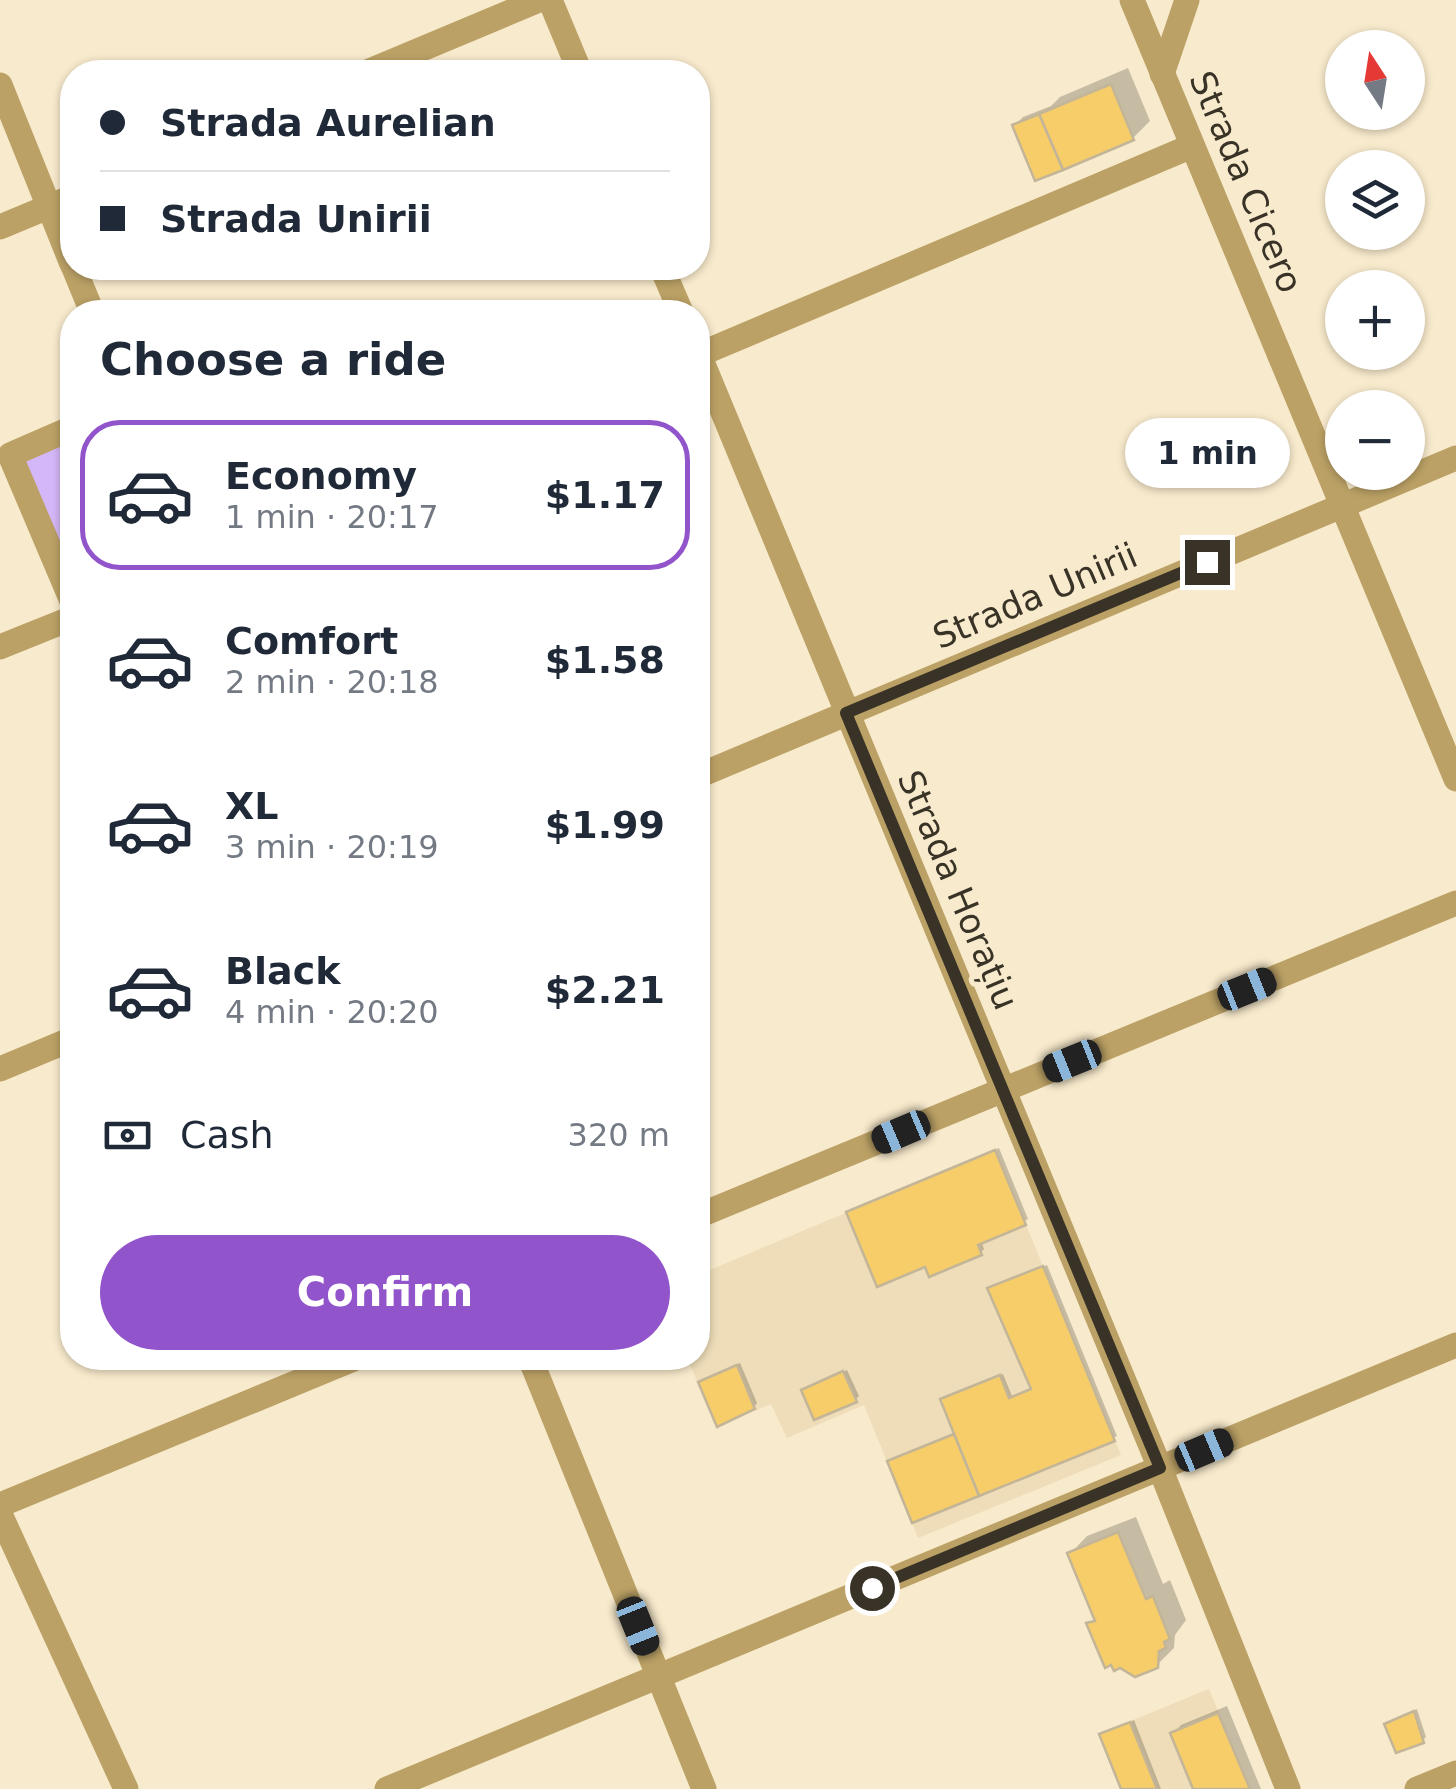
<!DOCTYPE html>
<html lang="en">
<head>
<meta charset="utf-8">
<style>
  :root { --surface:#fff; --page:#f6f6f7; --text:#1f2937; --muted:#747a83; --line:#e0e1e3; --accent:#9154ca }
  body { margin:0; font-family:"DejaVu Sans",sans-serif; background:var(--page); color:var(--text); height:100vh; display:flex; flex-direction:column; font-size:38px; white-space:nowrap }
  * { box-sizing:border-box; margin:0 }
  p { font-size:32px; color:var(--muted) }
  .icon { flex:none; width:55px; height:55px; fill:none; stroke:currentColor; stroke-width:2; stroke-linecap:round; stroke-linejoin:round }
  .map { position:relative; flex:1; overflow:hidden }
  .sheet { position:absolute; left:60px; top:300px; width:650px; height:1070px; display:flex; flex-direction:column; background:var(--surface); border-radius:40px; box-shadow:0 2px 8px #0004 }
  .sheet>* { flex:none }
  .hud { position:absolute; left:60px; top:60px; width:650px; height:220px; border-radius:40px; box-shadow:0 2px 8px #0004; display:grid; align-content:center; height:220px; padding:0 40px; background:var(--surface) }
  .needle { width:65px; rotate:348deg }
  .fabs { position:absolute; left:1325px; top:30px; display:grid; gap:20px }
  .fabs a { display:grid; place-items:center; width:100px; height:100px; border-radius:50%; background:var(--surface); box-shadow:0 2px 8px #0004; font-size:50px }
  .end { position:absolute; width:45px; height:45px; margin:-22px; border:12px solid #393327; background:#fff; box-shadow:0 0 0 5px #fff }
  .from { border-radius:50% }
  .bubble { position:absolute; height:70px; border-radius:35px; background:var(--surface); box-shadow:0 2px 8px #0004; font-size:32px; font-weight:700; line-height:70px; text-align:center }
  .car { position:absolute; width:30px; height:60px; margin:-30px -15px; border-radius:12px; box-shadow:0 0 8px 2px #0007; background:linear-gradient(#222 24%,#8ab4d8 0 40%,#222 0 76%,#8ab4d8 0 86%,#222 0) }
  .hud b { display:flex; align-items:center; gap:35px; height:95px; font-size:38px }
  .hud b+b { border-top:2px solid var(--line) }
  .hud i { width:25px; height:25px; background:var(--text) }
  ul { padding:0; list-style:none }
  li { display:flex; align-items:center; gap:30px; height:150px; margin:0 20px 15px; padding:0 20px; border:5px solid transparent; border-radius:40px }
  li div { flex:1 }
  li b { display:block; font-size:38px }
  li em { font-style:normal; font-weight:700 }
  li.on { border-color:var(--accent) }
  li>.icon { width:90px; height:90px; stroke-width:1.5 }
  h2 { padding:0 40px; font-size:45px; line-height:120px }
  .pay { display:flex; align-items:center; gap:25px; height:110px; padding:0 40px; font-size:38px }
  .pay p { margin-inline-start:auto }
  .button { display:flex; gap:20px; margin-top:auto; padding:20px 40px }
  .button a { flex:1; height:115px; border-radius:60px; background:var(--accent); color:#fff; font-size:40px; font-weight:700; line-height:115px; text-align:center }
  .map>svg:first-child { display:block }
</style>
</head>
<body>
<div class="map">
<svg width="1456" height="1789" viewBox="0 0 1456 1789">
  <rect width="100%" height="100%" fill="#f8eacc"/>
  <g fill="#eeddb8">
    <polygon points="995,1150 1121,1455 918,1538 864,1405 787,1438 771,1404 717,1427 687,1358 698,1358 698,1275"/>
    <polygon points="1209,1689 1250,1789 1121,1789 1099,1734"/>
  </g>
  <polygon fill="#d4b7f8" points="72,440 72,574 24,460"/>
  <g fill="#0003">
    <polygon points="1128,68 1150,121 1133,138 1015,125 1023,117 1051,106 1060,97"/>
    <polygon points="999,1148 1028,1219 981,1241 984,1249 981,1252 927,1264 849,1213"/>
    <polygon points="1047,1265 1117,1436 913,1519 890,1462 956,1433 946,1397 1003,1374 1012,1396 1033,1388 994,1285"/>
    <polygon points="740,1363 757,1403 754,1407 704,1380"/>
    <polygon points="847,1370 859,1396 855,1400 804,1391"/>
    <polygon points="1136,1517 1163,1584 1170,1580 1186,1620 1175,1635 1174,1648 1157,1665 1089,1624 1096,1617 1070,1554 1087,1536"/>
    <polygon points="1227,1706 1261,1789 1195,1789 1173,1734 1181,1725"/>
    <polygon points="1417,1709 1426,1737 1423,1740 1387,1724"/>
    <polygon points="1134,1720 1161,1789 1124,1789 1102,1735"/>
  </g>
  <g fill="#f7cd6a" stroke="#c3b598" stroke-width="2.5">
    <polygon points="1111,84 1134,140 1063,170 1039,114"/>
    <polygon points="1039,114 1063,170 1035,181 1012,125"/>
    <polygon points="995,1150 1026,1225 978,1245 982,1255 929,1277 925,1267 877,1287 846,1212"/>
    <polygon points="1043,1266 1115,1441 979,1496 940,1399 1000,1375 1009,1398 1031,1389 987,1288"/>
    <polygon points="737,1365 755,1409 717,1427 698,1382"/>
    <polygon points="843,1371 857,1402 814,1420 801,1390"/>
    <polygon points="954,1434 979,1496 912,1523 887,1461"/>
    <polygon points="1118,1532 1146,1599 1153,1596 1170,1639 1164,1642 1166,1648 1159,1651 1158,1668 1135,1677 1120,1668 1114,1671 1111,1665 1105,1668 1086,1623 1095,1621 1067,1553"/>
    <polygon points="1414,1711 1424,1743 1396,1753 1384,1724"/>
    <polygon points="1218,1713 1250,1789 1193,1789 1170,1733"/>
    <polygon points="1130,1722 1157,1789 1121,1789 1099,1734"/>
  </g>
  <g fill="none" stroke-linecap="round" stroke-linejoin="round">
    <g stroke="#bba165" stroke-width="25">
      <polyline points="550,0 580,72"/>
      <polyline points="1132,0 1456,779"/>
      <polyline points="367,72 539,0"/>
      <polyline points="1162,74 1187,0"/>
      <polyline points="0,85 72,264"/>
      <polyline points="0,227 72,197"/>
      <polyline points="74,268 92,312"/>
      <polyline points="662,268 681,312"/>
      <polyline points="698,352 1160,1468 1288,1789"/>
      <polyline points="698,355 1192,146"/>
      <polyline points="72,428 10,455 72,601"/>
      <polyline points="0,647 72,618"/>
      <polyline points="698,776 1456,458"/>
      <polyline points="0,1069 72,1039"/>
      <polyline points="698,1216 1456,903"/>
      <polyline points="530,1358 704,1789"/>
      <polyline points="0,1505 356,1358"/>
      <polyline points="0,1514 126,1789"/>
      <polyline points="387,1789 1456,1345"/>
      <polyline points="1417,1789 1456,1773"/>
    </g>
  </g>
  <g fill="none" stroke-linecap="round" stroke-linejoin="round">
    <polyline stroke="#393327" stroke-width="12" points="872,1588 1160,1468 846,713 1207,562"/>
  </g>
  <g text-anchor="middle" stroke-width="10" stroke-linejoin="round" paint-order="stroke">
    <g font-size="35" fill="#393327" stroke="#f8eacc">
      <text transform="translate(1246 182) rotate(67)" y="12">Strada Cicero</text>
      <text transform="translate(1035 596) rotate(-23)" y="12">Strada Unirii</text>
      <text transform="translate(958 890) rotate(67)" y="12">Strada Horațiu</text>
    </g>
  </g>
</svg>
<div class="fabs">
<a><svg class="needle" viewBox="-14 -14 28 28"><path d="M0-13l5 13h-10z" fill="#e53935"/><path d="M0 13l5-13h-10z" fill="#747a83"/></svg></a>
<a><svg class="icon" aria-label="layers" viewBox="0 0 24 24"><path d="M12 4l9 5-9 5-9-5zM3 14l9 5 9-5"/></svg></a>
<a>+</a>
<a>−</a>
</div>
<i class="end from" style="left:872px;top:1588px"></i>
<i class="end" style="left:1207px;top:562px"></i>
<div class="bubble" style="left:1125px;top:418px;width:165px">1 min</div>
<i class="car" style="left:1247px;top:989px;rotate:68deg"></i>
<i class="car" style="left:1072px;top:1061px;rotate:248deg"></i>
<i class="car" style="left:901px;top:1132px;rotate:247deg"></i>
<i class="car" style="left:1204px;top:1450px;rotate:67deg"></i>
<i class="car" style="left:638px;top:1626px;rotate:158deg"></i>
<div class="hud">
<b><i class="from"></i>Strada Aurelian</b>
<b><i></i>Strada Unirii</b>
</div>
<section class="sheet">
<h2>Choose a ride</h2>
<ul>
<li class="on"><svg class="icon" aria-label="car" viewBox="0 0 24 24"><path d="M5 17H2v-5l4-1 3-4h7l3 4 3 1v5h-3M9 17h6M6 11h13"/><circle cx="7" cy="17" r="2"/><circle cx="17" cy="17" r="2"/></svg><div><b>Economy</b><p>1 min · 20:17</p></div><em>$1.17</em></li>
<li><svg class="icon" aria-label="car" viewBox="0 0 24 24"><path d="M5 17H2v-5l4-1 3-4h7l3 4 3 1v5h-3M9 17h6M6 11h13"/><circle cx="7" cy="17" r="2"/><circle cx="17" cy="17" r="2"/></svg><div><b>Comfort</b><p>2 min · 20:18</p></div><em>$1.58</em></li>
<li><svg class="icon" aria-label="car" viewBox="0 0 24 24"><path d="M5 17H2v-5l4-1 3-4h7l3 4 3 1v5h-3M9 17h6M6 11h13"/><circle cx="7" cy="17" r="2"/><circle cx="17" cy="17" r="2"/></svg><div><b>XL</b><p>3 min · 20:19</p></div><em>$1.99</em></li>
<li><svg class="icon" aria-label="car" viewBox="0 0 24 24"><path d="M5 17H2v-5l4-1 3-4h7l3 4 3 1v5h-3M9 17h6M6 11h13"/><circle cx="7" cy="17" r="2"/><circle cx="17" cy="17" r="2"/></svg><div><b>Black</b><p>4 min · 20:20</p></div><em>$2.21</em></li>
</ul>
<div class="pay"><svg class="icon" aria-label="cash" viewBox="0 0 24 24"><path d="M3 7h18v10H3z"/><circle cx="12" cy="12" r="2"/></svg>Cash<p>320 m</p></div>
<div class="button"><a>Confirm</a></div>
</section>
</div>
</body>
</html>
